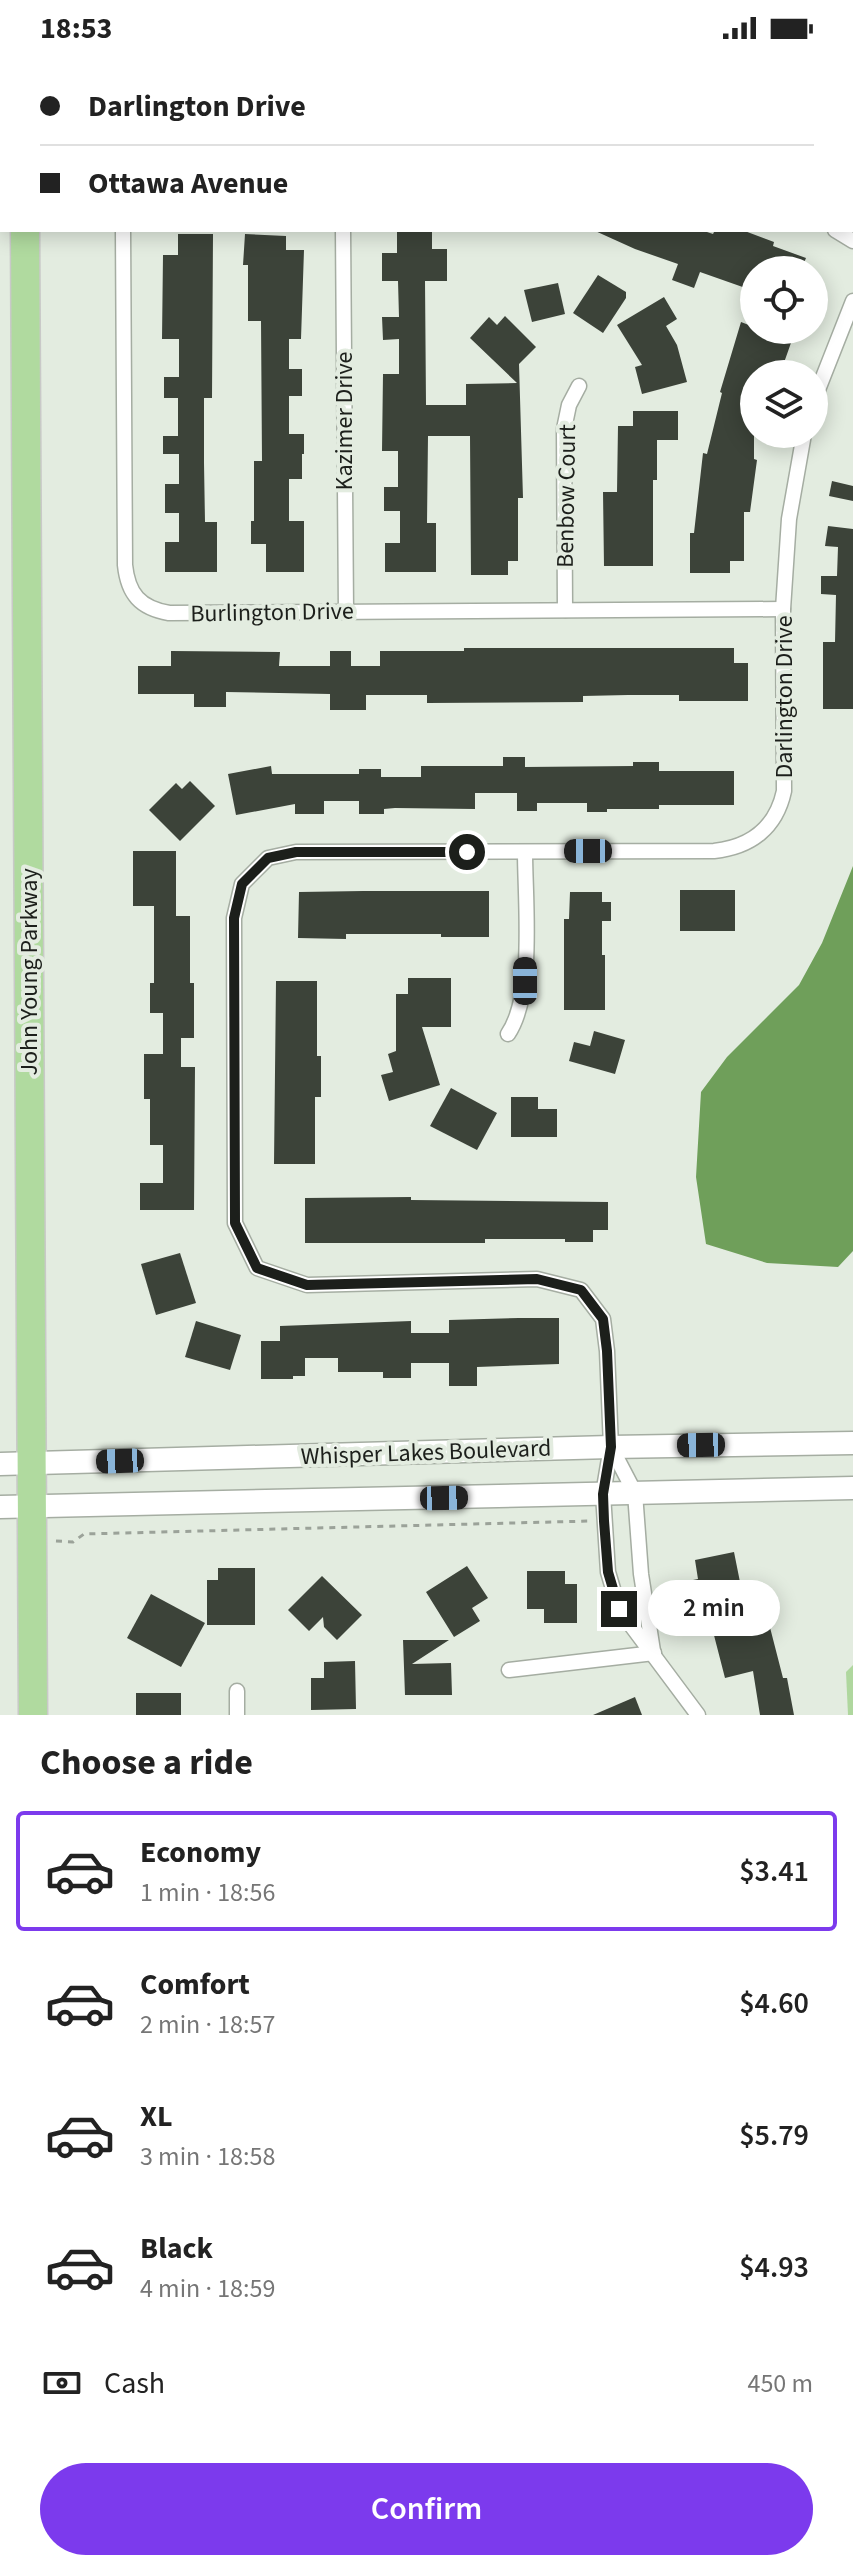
<!DOCTYPE html>
<html lang="en">
<head>
<meta charset="utf-8">
<style>
  :root { --surface:#fff; --page:#f2f2f2; --text:#222; --muted:#767676; --line:#e0e0e0; --accent:#7c3aed }
  body { margin:0; font-family:"Source Sans 3",sans-serif; background:var(--page); color:var(--text); height:100vh; display:flex; flex-direction:column; font-size:30px; white-space:nowrap }
  * { box-sizing:border-box; margin:0 }
  p { font-size:26px; color:var(--muted) }
  .icon { flex:none; width:44px; height:44px; fill:none; stroke:currentColor; stroke-width:2; stroke-linecap:round; stroke-linejoin:round }
  .map { position:relative; height:1659px; overflow:hidden }
  .sheet { display:flex; flex-direction:column; background:var(--surface); flex:1 }
  .sheet>* { flex:none }
  .banner { position:absolute; left:0px; top:0px; width:854px; height:176px; box-shadow:0 4px 20px #0003; display:grid; align-content:center; height:176px; padding:0 40px; background:var(--surface) }
  .controls { position:absolute; left:740px; top:200px; display:grid; gap:16px }
  .controls a { display:grid; place-items:center; width:88px; height:88px; border-radius:50%; background:var(--surface); box-shadow:0 4px 20px #0003; font-size:40px }
  .end { position:absolute; width:36px; height:36px; margin:-18px; border:10px solid #1c1f1b; background:#fff; box-shadow:0 0 0 4px #fff }
  .from { border-radius:50% }
  .bubble { position:absolute; height:56px; border-radius:28px; background:var(--surface); box-shadow:0 4px 20px #0003; font-size:26px; font-weight:600; line-height:56px; text-align:center }
  .car { position:absolute; width:24px; height:48px; margin:-24px -12px; border-radius:10px; box-shadow:0 0 6px 2px #0007; background:linear-gradient(#222 24%,#8ab4d8 0 40%,#222 0 76%,#8ab4d8 0 86%,#222 0) }
  .banner b { display:flex; align-items:center; gap:28px; height:76px; font-size:30px }
  .banner b+b { border-top:2px solid var(--line) }
  .banner i { width:20px; height:20px; background:var(--text) }
  ul { padding:0; list-style:none }
  li { display:flex; align-items:center; gap:24px; height:120px; margin:0 16px 12px; padding:0 24px; border:4px solid transparent; border-radius:8px }
  li div { flex:1 }
  li b { display:block; font-size:30px }
  li em { font-style:normal; font-weight:600 }
  li.selected { border-color:var(--accent) }
  li>.icon { width:72px; height:72px; stroke-width:1.5 }
  h2 { padding:0 40px; font-size:36px; line-height:96px }
  .pay { display:flex; align-items:center; gap:20px; height:88px; padding:0 40px; font-size:30px }
  .pay p { margin-inline-start:auto }
  .cta { display:flex; gap:16px; margin-top:auto; padding:16px 40px }
  .cta a { flex:1; height:92px; border-radius:48px; background:var(--accent); color:#fff; font-size:32px; font-weight:600; line-height:92px; text-align:center }
  .status { display:flex; justify-content:space-between; align-items:center; height:56px; padding:0 40px; background:var(--surface); direction:ltr }
  .status svg { height:22px; fill:currentColor }
  .map>svg:first-child { display:block }
</style>
</head>
<body>
<div class="status"><b>18:53</b><svg viewBox="0 0 49 12"><path d="M0 12V9h3v3zM5 12V6h3v6zM10 12V3h3v9zM15 12V0h3v12zM26 1h20v11H26zM47 4h2v5h-2z"/></svg></div>
<div class="map">
<svg width="853" height="1659" viewBox="0 0 853 1659">
  <rect width="100%" height="100%" fill="#e3ece0"/>
  <polygon fill="#afd79e" points="853,1609 853,1659 848,1659 846,1616"/>
  <polygon fill="#6f9f5a" points="853,810 853,1195 838,1211 767,1207 706,1188 696,1121 701,1036 727,1001 799,929 822,887"/>
  <g fill="#3c4339">
    <polygon points="593,174 701,174 713,178 715,174 742,174 774,186 773,190 806,202 801,214 754,214 754,235 700,216 694,232 672,224 678,208 635,193"/>
    <polygon points="397,176 432,176 432,193 447,193 447,225 425,225 426,349 466,349 466,328 517,327 470,282 489,261 497,269 505,260 536,291 519,308 523,442 518,442 518,505 508,505 508,519 471,519 470,380 428,380 427,467 436,467 436,516 385,516 385,487 400,487 400,455 384,455 384,431 398,431 398,395 382,395 383,318 399,318 399,283 383,284 382,261 399,261 398,225 382,225 382,197 397,197"/>
    <polygon points="178,178 213,178 212,342 204,342 204,407 205,466 217,466 217,516 165,516 165,486 179,486 179,457 165,457 165,428 179,428 179,398 163,398 163,380 178,380 178,342 164,342 164,321 179,321 179,283 162,283 163,199 178,199"/>
    <polygon points="245,178 286,180 286,194 304,194 301,283 289,283 289,313 302,313 302,340 289,340 289,378 304,378 304,398 302,398 302,423 289,423 289,465 304,465 304,516 266,516 266,488 251,488 251,465 254,465 254,405 262,405 261,265 248,265 248,209 243,209"/>
    <polygon points="598,219 626,236 626,242 603,277 573,257"/>
    <polygon points="558,227 565,258 532,266 524,234"/>
    <polygon points="664,241 677,263 666,270 677,289 687,326 642,338 635,311 642,309 617,269"/>
    <polygon points="741,266 754,271 754,274 763,274 792,284 780,318 754,318 754,403 757,404 750,456 744,456 744,505 730,505 730,517 690,517 690,477 694,477 703,397 707,398 722,337 720,336"/>
    <polygon points="633,355 678,355 678,384 657,384 657,424 653,424 653,510 604,510 603,436 617,436 618,370 633,370"/>
    <polygon points="832,425 853,430 853,445 829,440"/>
    <polygon points="828,470 853,473 853,653 823,653 823,586 835,586 836,539 821,538 821,520 837,520 838,491 825,490"/>
    <polygon points="464,592 734,592 734,607 748,607 748,645 679,645 679,639 628,639 583,640 583,646 427,647 427,639 366,639 366,654 330,654 330,638 226,636 226,651 194,651 194,638 138,638 138,610 171,610 171,595 280,596 279,610 330,610 330,595 351,595 351,610 380,610 380,595 464,595"/>
    <polygon points="503,701 525,701 525,711 633,710 633,706 659,706 659,715 734,715 734,749 659,749 659,753 607,753 607,756 587,756 587,747 537,747 537,755 517,755 517,737 475,737 475,753 395,752 384,753 384,758 359,758 359,745 324,745 324,758 295,758 295,748 236,759 228,718 271,710 272,718 359,718 359,713 381,713 381,721 421,721 421,710 503,710"/>
    <polygon points="190,725 215,750 180,785 149,754 176,727 182,733"/>
    <polygon points="133,795 176,795 176,860 190,860 190,927 194,927 194,982 181,982 181,1011 195,1011 194,1154 140,1154 140,1127 163,1127 163,1089 150,1089 150,1043 144,1043 144,998 163,998 163,957 150,957 150,927 154,927 154,850 133,850"/>
    <rect x="680" y="834" width="55" height="41"/>
    <polygon points="363,835 489,835 489,881 441,881 441,878 346,878 346,883 298,882 299,836"/>
    <polygon points="570,836 602,836 602,846 611,846 611,865 602,865 602,899 605,899 605,954 564,954 564,863 569,863"/>
    <polygon points="408,922 451,922 451,971 422,971 440,1029 389,1045 381,1019 393,1016 388,998 396,995 396,938 408,938"/>
    <polygon points="276,925 317,925 317,1000 321,1000 321,1041 315,1041 315,1108 274,1108"/>
    <polygon points="594,975 625,984 615,1018 569,1005 574,986 590,990"/>
    <polygon points="451,1032 497,1057 477,1094 430,1070"/>
    <polygon points="511,1041 538,1041 538,1053 557,1053 557,1081 511,1081"/>
    <polygon points="411,1141 411,1144 608,1146 608,1174 593,1174 593,1186 565,1186 565,1183 485,1183 485,1187 305,1187 305,1142"/>
    <polygon points="180,1197 196,1247 156,1259 141,1208"/>
    <polygon points="519,1262 559,1262 559,1308 477,1311 477,1330 449,1330 449,1307 411,1307 411,1322 383,1322 383,1316 338,1316 338,1302 305,1302 305,1320 293,1320 293,1323 261,1323 261,1285 280,1285 280,1270 411,1265 411,1277 449,1277 449,1264"/>
    <polygon points="196,1265 241,1279 230,1314 185,1301"/>
    <polygon points="734,1496 746,1556 765,1552 783,1622 787,1622 794,1659 760,1659 753,1615 725,1622 708,1556 695,1559 688,1525 698,1523 695,1504"/>
    <polygon points="467,1510 488,1542 472,1552 480,1565 454,1581 426,1536"/>
    <polygon points="218,1512 255,1512 255,1569 207,1569 207,1524 218,1524"/>
    <polygon points="527,1515 565,1515 565,1528 577,1528 577,1567 544,1567 544,1553 527,1553"/>
    <polygon points="322,1520 362,1559 337,1584 324,1571 323,1561 309,1575 288,1554"/>
    <polygon points="151,1538 205,1567 181,1611 127,1582"/>
    <polygon points="403,1584 449,1584 412,1608 451,1607 452,1639 405,1639"/>
    <polygon points="355,1605 356,1653 311,1654 311,1622 324,1622 324,1606"/>
    <rect x="136" y="1637" width="45" height="22"/>
    <polygon points="635,1641 642,1659 593,1659"/>
  </g>
  <g fill="none" stroke-linecap="round" stroke-linejoin="round">
    <defs>
      <g id="street">
        <polyline points="121,0 121,2"/>
        <polyline points="342,0 342,2"/>
        <path d="M123,174L125,509C128,538 140,552 169,557L783,553"/>
        <polyline points="343,174 346,556"/>
        <polyline points="835,174 853,185"/>
        <polyline points="814,344 853,245"/>
        <polyline points="565,554 564,373 569,349 579,330"/>
        <path d="M508,978C535,938 525,845 525,796"/>
        <polyline points="611,1391 635,1437 641,1518 653,1595"/>
        <polyline points="509,1614 654,1597"/>
        <polyline points="237,1659 237,1635"/>
        <path d="M698,1659L619,1553L608,1516L603,1438L611,1391L607,1295L603,1263L581,1234L537,1223L307,1229L257,1212L235,1167L234,862L242,828L268,802L296,796L714,795C751,791 776,772 784,735L783,553L789,463L804,378"/>
      </g>
      <g id="secondary">
        <polyline points="0,1408 611,1391 853,1387"/>
        <polyline points="0,1451 853,1432"/>
      </g>
      <g id="highway">
        <polyline points="24,0 24,2"/>
        <polyline points="25,174 33,1659"/>
      </g>
    </defs>
    <use href="#street" stroke="#a5ada2" stroke-width="17"/>
    <use href="#secondary" stroke="#a5ada2" stroke-width="25"/>
    <use href="#highway" stroke="#c9c9c8" stroke-width="31"/>
    <polyline stroke="#9ba299" stroke-width="3" stroke-dasharray="6 6" stroke-linecap="butt" points="56,1485 73,1486 84,1478 590,1465"/>
    <use href="#street" stroke="#fff" stroke-width="14"/>
    <use href="#secondary" stroke="#fff" stroke-width="22"/>
    <use href="#highway" stroke="#b0da9f" stroke-width="28"/>
  </g>
  <g fill="none" stroke-linecap="round" stroke-linejoin="round">
    <polyline stroke="#1c1f1b" stroke-width="10" points="467,796 296,796 268,802 242,828 234,862 235,1167 257,1212 307,1229 537,1223 581,1234 603,1263 607,1295 611,1391 603,1438 604,1465 608,1516 619,1553"/>
  </g>
  <g text-anchor="middle" stroke-width="8" stroke-linejoin="round" paint-order="stroke">
    <g font-size="24" fill="#1c1f1b" stroke="#e3ece0">
      <text transform="translate(344 365) rotate(-90)" y="8">Kazimer Drive</text>
      <text transform="translate(566 440) rotate(-89)" y="8">Benbow Court</text>
      <text transform="translate(272 556) rotate(-1)" y="8">Burlington Drive</text>
      <text transform="translate(784 641) rotate(-90)" y="8">Darlington Drive</text>
      <text transform="translate(29 916) rotate(-90)" y="8">John Young Parkway</text>
      <text transform="translate(426 1396) rotate(-2)" y="8">Whisper Lakes Boulevard</text>
    </g>
  </g>
</svg>
<div class="controls">
<a><svg class="icon" aria-label="locate" viewBox="0 0 24 24"><circle cx="12" cy="12" r="6"/><path d="M12 2v4M12 18v4M2 12h4M18 12h4"/></svg></a>
<a><svg class="icon" aria-label="layers" viewBox="0 0 24 24"><path d="M12 4l9 5-9 5-9-5zM3 14l9 5 9-5"/></svg></a>
</div>
<i class="end from" style="left:467px;top:796px"></i>
<i class="end" style="left:619px;top:1553px"></i>
<div class="bubble" style="left:648px;top:1524px;width:132px">2 min</div>
<i class="car" style="left:588px;top:795px;rotate:270deg"></i>
<i class="car" style="left:525px;top:925px;rotate:0deg"></i>
<i class="car" style="left:701px;top:1389px;rotate:269deg"></i>
<i class="car" style="left:120px;top:1405px;rotate:268deg"></i>
<i class="car" style="left:444px;top:1442px;rotate:89deg"></i>
<div class="banner">
<b><i class="from"></i>Darlington Drive</b>
<b><i></i>Ottawa Avenue</b>
</div>
</div>
<section class="sheet">
<h2>Choose a ride</h2>
<ul>
<li class="selected"><svg class="icon" aria-label="car" viewBox="0 0 24 24"><path d="M5 17H2v-5l4-1 3-4h7l3 4 3 1v5h-3M9 17h6M6 11h13"/><circle cx="7" cy="17" r="2"/><circle cx="17" cy="17" r="2"/></svg><div><b>Economy</b><p>1 min · 18:56</p></div><em>$3.41</em></li>
<li><svg class="icon" aria-label="car" viewBox="0 0 24 24"><path d="M5 17H2v-5l4-1 3-4h7l3 4 3 1v5h-3M9 17h6M6 11h13"/><circle cx="7" cy="17" r="2"/><circle cx="17" cy="17" r="2"/></svg><div><b>Comfort</b><p>2 min · 18:57</p></div><em>$4.60</em></li>
<li><svg class="icon" aria-label="car" viewBox="0 0 24 24"><path d="M5 17H2v-5l4-1 3-4h7l3 4 3 1v5h-3M9 17h6M6 11h13"/><circle cx="7" cy="17" r="2"/><circle cx="17" cy="17" r="2"/></svg><div><b>XL</b><p>3 min · 18:58</p></div><em>$5.79</em></li>
<li><svg class="icon" aria-label="car" viewBox="0 0 24 24"><path d="M5 17H2v-5l4-1 3-4h7l3 4 3 1v5h-3M9 17h6M6 11h13"/><circle cx="7" cy="17" r="2"/><circle cx="17" cy="17" r="2"/></svg><div><b>Black</b><p>4 min · 18:59</p></div><em>$4.93</em></li>
</ul>
<div class="pay"><svg class="icon" aria-label="cash" viewBox="0 0 24 24"><path d="M3 7h18v10H3z"/><circle cx="12" cy="12" r="2"/></svg>Cash<p>450 m</p></div>
<div class="cta"><a>Confirm</a></div>
</section>
</body>
</html>
